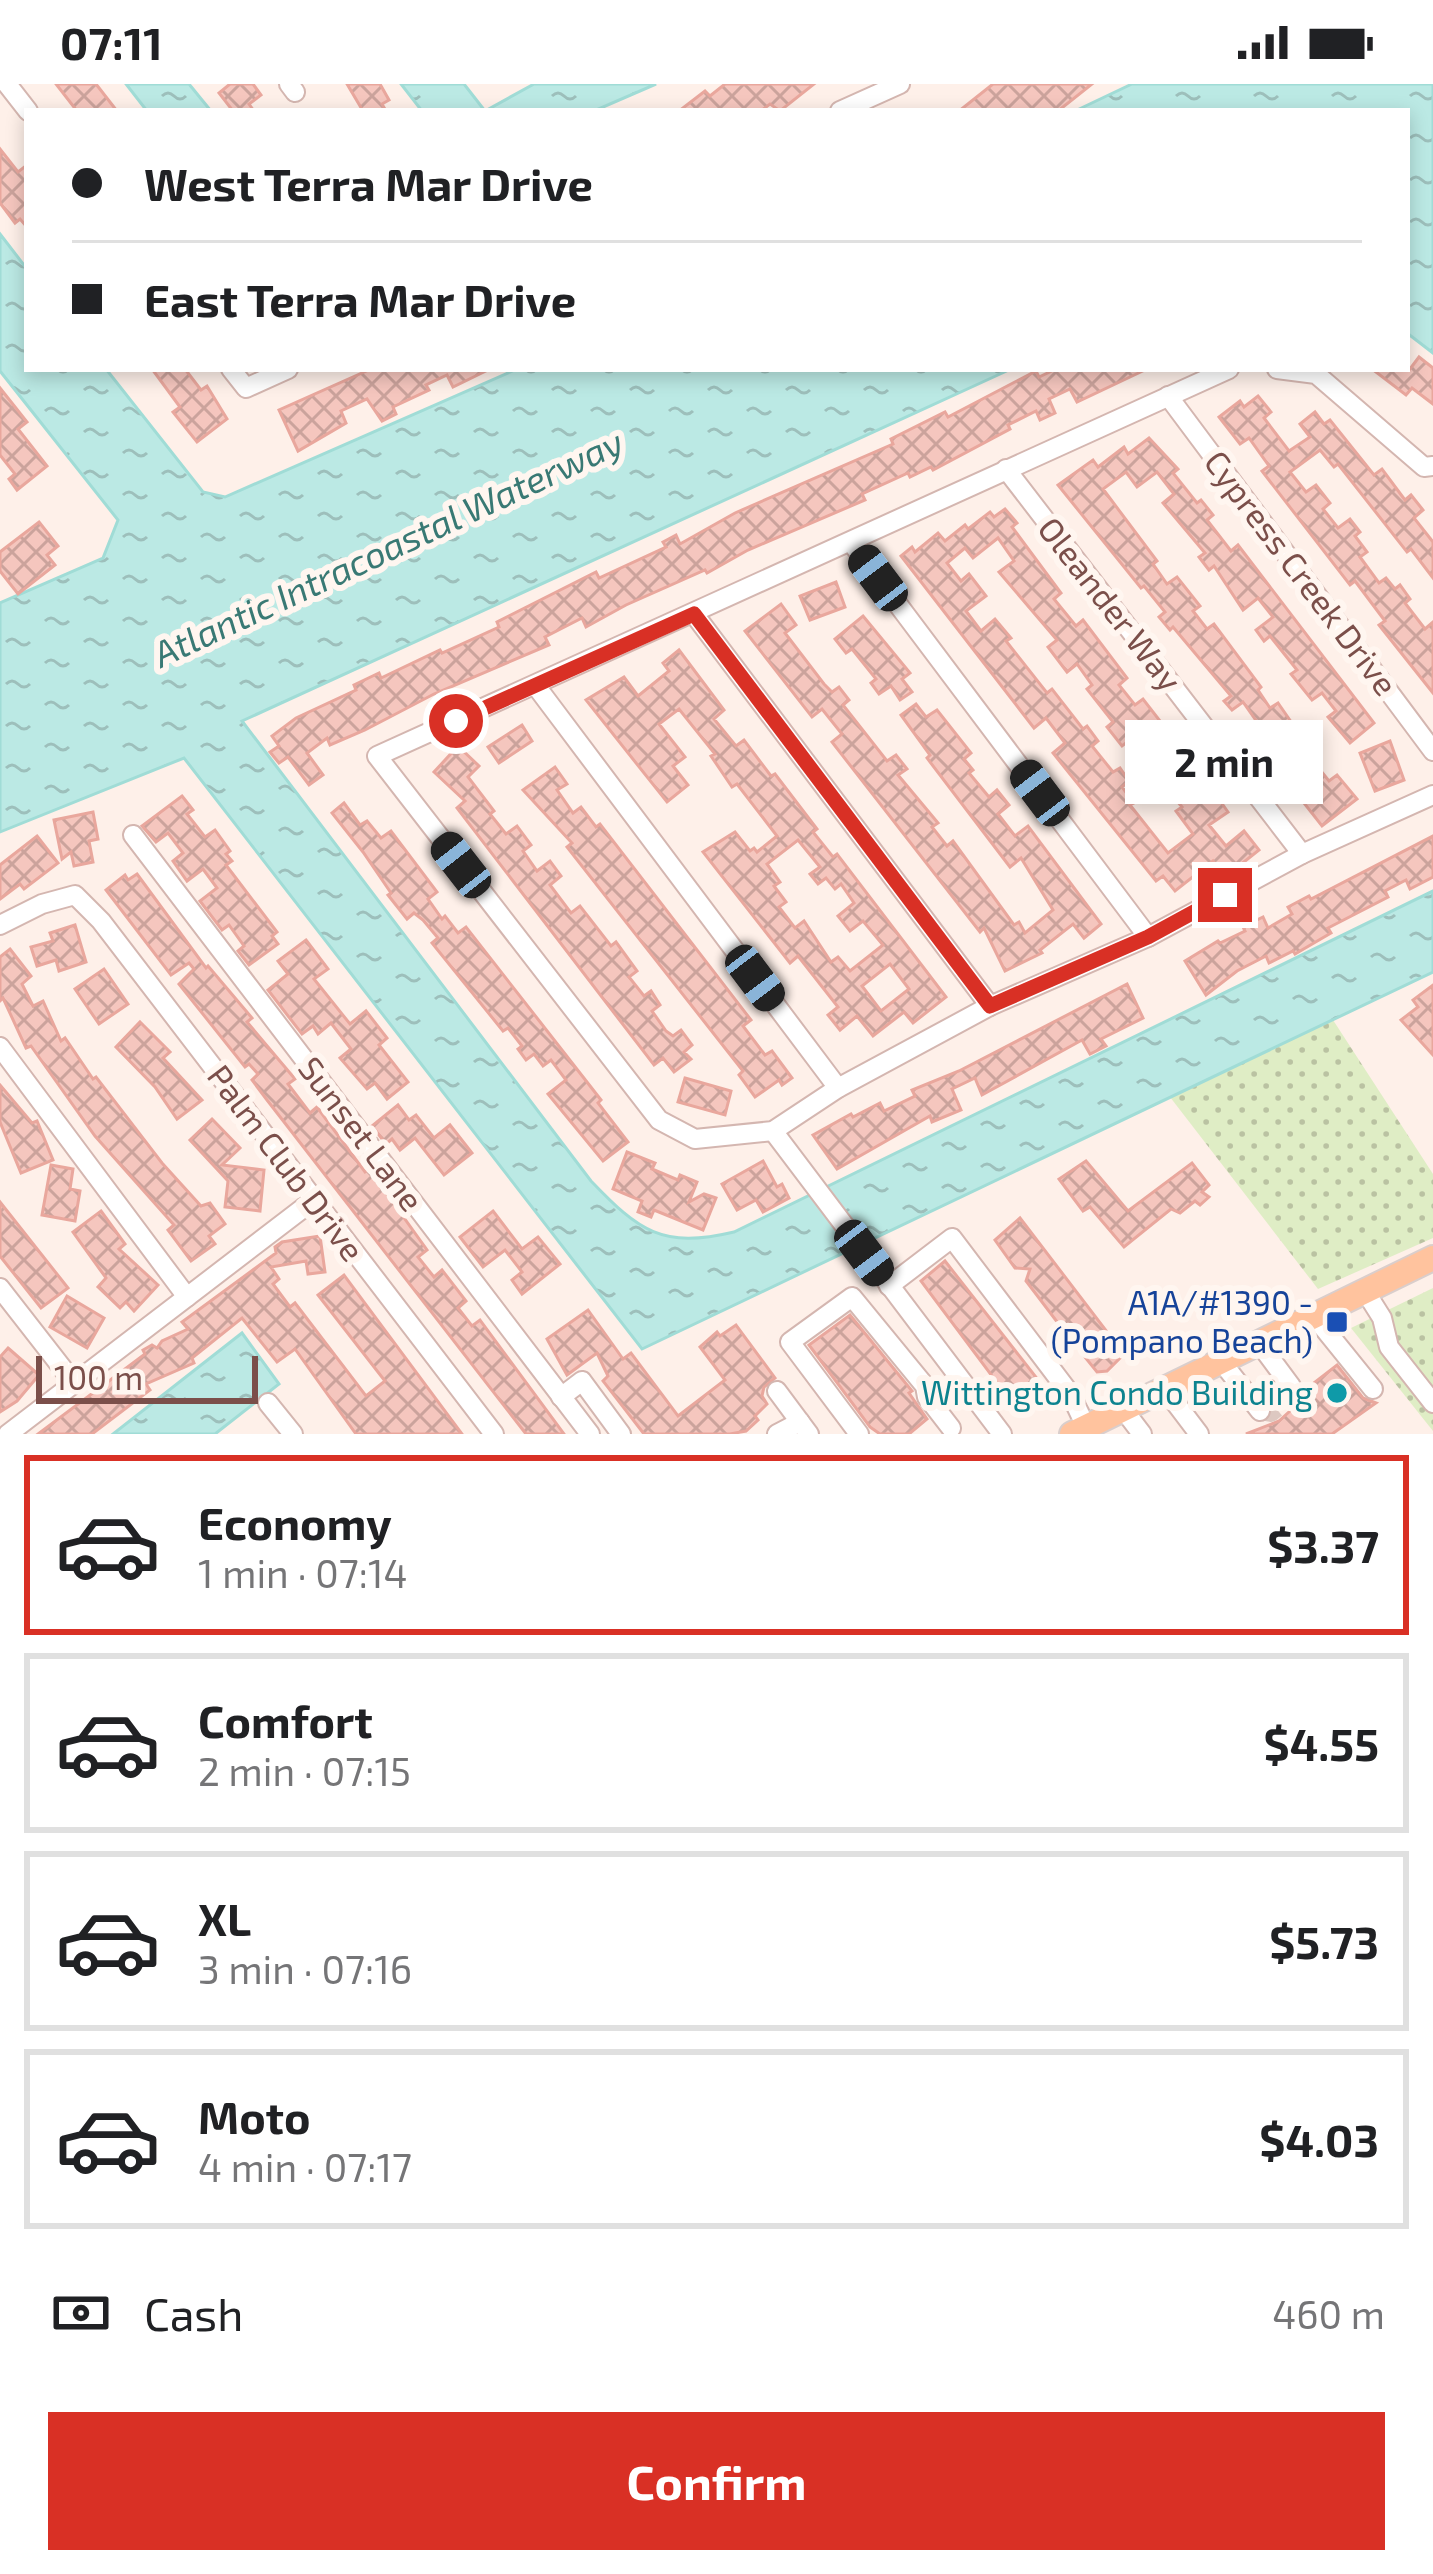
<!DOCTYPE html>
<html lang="en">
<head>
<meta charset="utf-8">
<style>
  :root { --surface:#fff; --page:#f2f2f2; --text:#202124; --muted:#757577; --line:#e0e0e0; --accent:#d93025 }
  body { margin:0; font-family:"Exo 2",sans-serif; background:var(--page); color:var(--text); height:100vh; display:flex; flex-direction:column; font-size:45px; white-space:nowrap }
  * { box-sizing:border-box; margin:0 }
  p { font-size:39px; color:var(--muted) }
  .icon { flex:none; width:66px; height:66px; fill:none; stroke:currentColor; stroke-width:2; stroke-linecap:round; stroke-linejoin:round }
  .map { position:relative; height:1350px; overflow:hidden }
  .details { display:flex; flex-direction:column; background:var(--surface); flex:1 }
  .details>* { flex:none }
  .top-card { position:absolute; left:24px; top:24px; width:1386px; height:264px; border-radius:0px; box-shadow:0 6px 18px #0003; display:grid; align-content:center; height:264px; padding:0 48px; background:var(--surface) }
  .scale { position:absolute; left:36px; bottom:30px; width:222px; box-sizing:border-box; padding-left:12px; border:6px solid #7b4f4a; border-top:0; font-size:33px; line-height:42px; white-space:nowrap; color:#7b4f4a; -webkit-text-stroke:9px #fff6f0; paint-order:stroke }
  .end { position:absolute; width:54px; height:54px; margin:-27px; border:15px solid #d93025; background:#fff; box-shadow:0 0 0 6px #fff }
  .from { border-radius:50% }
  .bubble { position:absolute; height:84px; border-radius:0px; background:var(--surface); box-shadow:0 6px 18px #0003; font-size:39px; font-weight:700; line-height:84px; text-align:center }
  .car { position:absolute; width:36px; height:72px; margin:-36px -18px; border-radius:15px; box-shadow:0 0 9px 3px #0007; background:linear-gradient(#222 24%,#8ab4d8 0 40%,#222 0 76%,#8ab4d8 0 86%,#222 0) }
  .top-card b { display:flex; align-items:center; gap:42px; height:114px; font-size:45px }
  .top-card b+b { border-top:3px solid var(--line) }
  .top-card i { width:30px; height:30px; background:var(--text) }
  ul { padding:21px 0 0; list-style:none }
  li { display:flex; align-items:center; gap:36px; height:180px; margin:0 24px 18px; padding:0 24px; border:6px solid var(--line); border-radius:0px }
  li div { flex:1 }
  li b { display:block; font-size:45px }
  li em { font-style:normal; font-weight:700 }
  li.current { border-color:var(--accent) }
  li>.icon { width:108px; height:108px; stroke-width:1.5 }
  .pay { display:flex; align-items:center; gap:30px; height:132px; padding:0 48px; font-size:45px }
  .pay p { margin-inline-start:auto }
  .cta { display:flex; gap:24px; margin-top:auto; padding:24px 48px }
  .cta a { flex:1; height:138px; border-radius:0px; background:var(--accent); color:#fff; font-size:48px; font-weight:700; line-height:138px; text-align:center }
  .status { display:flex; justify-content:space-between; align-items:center; height:84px; padding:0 60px; background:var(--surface); direction:ltr }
  .status svg { height:33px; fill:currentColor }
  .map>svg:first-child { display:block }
</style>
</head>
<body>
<div class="status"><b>07:11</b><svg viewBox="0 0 49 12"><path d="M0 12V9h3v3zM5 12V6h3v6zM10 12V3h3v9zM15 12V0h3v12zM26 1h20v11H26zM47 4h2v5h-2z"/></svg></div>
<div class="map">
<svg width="1433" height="1350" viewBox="0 0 1433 1350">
  <defs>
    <pattern id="grass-dots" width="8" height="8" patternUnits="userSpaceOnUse" patternTransform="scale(3)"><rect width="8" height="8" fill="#dfedc5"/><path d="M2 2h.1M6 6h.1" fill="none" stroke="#bac2a2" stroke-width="1.8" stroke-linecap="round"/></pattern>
    <pattern id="water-ripples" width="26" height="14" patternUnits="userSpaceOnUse" patternTransform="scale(3)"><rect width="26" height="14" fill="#bbe9e4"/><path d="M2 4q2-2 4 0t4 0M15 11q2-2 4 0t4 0" fill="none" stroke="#9dbfbb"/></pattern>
    <pattern id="building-cross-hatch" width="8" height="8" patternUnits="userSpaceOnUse" patternTransform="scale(3)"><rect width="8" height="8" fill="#f5c6be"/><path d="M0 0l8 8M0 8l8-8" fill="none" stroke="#cba39c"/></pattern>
  </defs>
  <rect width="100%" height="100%" fill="#fef0e9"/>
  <g fill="url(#grass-dots)">
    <polygon points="1333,936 1433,1090 1433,1154 1318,1205 1170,1013"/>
    <polygon points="1433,1204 1433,1347 1351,1244"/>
  </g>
  <g fill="url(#water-ripples)" stroke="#a0dcd6" stroke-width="3">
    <polygon points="126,0 189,0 211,27 147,27"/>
    <polygon points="401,0 464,0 485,27 534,0 656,0 594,27 422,27"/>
    <polygon points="1132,0 1433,0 1433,269 1407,249 1407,27 1075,27"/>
    <path d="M0,150L27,185V285H106L203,408L225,413L517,285H1011L242,637L591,1097C639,1147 662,1165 734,1148L1433,807V888L642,1265L184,674L0,748V519L103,474L118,436L0,287Z"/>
    <polygon points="242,1249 279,1300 215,1350 113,1350"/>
  </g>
  <g fill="url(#building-cross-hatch)" stroke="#e9a79d" stroke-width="3" fill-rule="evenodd">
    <polygon points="56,0 96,0 117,27 77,27"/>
    <polygon points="230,0 253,0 261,11 249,20 254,27 233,27 219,9"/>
    <polygon points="347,0 380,0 389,16 382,20 386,27 363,27"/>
    <polygon points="725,0 814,0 780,27 770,20 761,27 679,27 705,7 710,12"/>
    <polygon points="993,0 1092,0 1058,27 959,27"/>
    <polygon points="0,65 18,88 27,81 27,143 20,135 15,139 0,119"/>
    <polygon points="1419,273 1433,284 1433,320 1412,304 1406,311 1372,285 1410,285"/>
    <polygon points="152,285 185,285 201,306 207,302 227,335 197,358 173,328 180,323"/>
    <polygon points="371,285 490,285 453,303 447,291 426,301 429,306 393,323 396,330 382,337 367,315 341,327 346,339 298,367 279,326"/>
    <polygon points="1056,285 1147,285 1077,318 1070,305 1049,315 1055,329 1040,336 1036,327 1008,341 1010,345 933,386 931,383 910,393 908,389 862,410 865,416 748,466 707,489 705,486 626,521 586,543 582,534 545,553 549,561 434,610 365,646 330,661 327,654 307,669 323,691 309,701 288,673 279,679 270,668 279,662 272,652 296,634 356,606 354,601 379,589 381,594 440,566 442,569 499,543 497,538 596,488 599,494 666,463 663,458 676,451 680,460 735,429 893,360 891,355 945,328 948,333 1036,287 1039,293"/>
    <polygon points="0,304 27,338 18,345 47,382 17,406 9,395 15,390 0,371"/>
    <polygon points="1258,312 1271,328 1264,334 1289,367 1310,353 1300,340 1315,328 1324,340 1330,336 1374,391 1382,385 1405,416 1411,411 1423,426 1414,434 1433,458 1433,494 1411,465 1407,468 1338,380 1334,383 1320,366 1290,388 1306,408 1316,401 1330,419 1323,425 1338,444 1350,435 1360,448 1355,452 1367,468 1360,473 1379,499 1386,494 1395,505 1400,501 1410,515 1405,519 1425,545 1433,538 1433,609 1379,541 1385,537 1355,497 1350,501 1262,387 1269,382 1249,354 1240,360 1219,333 1240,317 1244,323"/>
    <polygon points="1149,354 1178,385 1173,389 1197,419 1201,416 1213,431 1207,436 1231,467 1238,461 1374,639 1350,659 1328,633 1336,627 1322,609 1312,616 1291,590 1297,586 1270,552 1264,557 1256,546 1273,533 1258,514 1243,526 1214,482 1209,486 1199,473 1205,469 1163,419 1174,410 1157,388 1137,403 1126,388 1103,405 1157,477 1153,480 1167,500 1177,493 1200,522 1193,527 1207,545 1214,540 1261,603 1258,606 1270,624 1278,619 1294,642 1281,651 1298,673 1305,667 1329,697 1337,691 1357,715 1322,742 1271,677 1257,653 1264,648 1243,618 1232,626 1224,617 1231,612 1173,543 1170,546 1159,533 1165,528 1144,502 1141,504 1058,401 1093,376 1098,383 1124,363 1128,370"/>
    <polygon points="1005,425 1017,439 1012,443 1061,509 1054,515 1076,542 1083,536 1127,594 1119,601 1135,621 1143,615 1167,646 1144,664 1135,652 1122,662 1107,643 1113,638 1087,605 1092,601 1077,580 1067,588 1048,563 1057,556 999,488 1014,477 998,454 973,474 965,464 947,479 961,497 969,490 986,512 966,527 981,547 995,535 1011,554 1006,557 1047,609 1052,605 1083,645 1087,642 1098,657 1092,662 1113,688 1120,684 1129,697 1122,703 1134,719 1130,721 1168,769 1193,750 1176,727 1182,723 1147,680 1161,669 1171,682 1180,675 1200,701 1206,697 1228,728 1209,741 1226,762 1244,747 1259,766 1225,793 1213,777 1175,807 1163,792 1156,797 1053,669 1065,659 1046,634 1034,644 901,472 912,463 915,468 938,449 945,457 965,441 968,445 990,428 994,433"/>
    <polygon points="39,438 58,462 47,471 55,481 18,510 0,487 0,468"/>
    <polygon points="836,498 845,523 810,536 800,512"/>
    <polygon points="781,520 796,541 785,549 824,600 832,608 839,603 849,616 843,621 887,677 896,671 907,685 898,691 938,739 932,743 947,762 953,757 1014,841 1019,838 1025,849 1053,826 1021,774 1010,783 927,674 930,671 901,631 916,620 926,633 937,626 971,669 964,675 973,686 969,689 989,713 997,706 1009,721 998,730 1015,752 1028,742 1101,840 1084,854 1073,840 1040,866 1042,869 1005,887 984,844 980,848 832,658 842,650 822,625 812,633 745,547"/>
    <polygon points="863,532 910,589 902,595 912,608 900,616 891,602 879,610 871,599 876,595 852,565 846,569 835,555"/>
    <path d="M679,566L724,626L714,635L736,662L744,656L771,692L775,690L817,745L813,748L833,773L837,770L946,913L913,939L904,928L873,952L857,932L840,946L828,931L838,923L798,872L790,879L703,768L735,748L750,767L754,764L757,768L777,752L737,700L732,703L711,672L715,670L679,625L659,640L685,673L673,682L688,701L667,718L586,616L624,593L638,612L669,587L663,579ZM798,756L820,783L810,790L818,800L826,794L835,805L841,800L854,819L838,832L850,847L863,837L883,861L850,887L838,873L831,878L804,837L795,844L779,823L786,818L774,802L780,798L767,780ZM890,880L909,905L881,927L862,902Z"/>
    <polygon points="522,641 532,657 499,679 488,663"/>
    <polygon points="1390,657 1404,696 1375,707 1360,669"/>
    <polygon points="458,662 479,682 468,693 494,727 490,730 506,750 517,742 531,761 523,767 537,787 550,777 561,792 550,801 571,829 580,822 611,862 616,858 637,887 629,893 644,912 651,907 660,921 652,927 666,947 673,952 681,946 692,961 684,968 691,975 674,988 663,974 654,981 457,724 465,717 434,688"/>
    <polygon points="555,683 567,700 557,706 573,729 581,723 596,743 600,740 751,936 743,942 765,971 772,967 792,994 782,1001 779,996 755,1013 739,991 743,987 567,763 572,759 523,706"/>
    <polygon points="182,712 193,726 187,730 205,753 215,746 230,767 226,770 232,777 226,781 277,848 272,852 278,860 249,881 238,867 244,862 229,841 222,846 200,817 217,804 203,785 187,797 173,777 183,769 168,749 156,758 142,742"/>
    <polygon points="344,719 360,741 367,737 381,754 391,747 437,808 428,815 442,835 445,832 458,849 466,843 601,1016 598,1019 628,1058 603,1077 548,1010 566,996 551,976 543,982 534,970 526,976 518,965 522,962 508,944 503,947 432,859 438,854 423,836 414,829 407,835 388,811 391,809 363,768 332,729"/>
    <polygon points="93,728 98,755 89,757 93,778 74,782 71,768 62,775 54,736"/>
    <polygon points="37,752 58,779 24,805 20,800 0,815 0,781"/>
    <polygon points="1433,752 1433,793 1410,805 1406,796 1385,807 1388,813 1328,844 1331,849 1295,870 1293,867 1269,879 1266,872 1237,887 1206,911 1185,877 1218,857 1220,859 1245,847 1243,843 1263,833 1268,844 1292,830 1288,823 1309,812 1311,815"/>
    <polygon points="137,790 206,884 208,882 252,934 247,938 295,995 288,1000 310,1029 317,1023 365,1088 369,1085 427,1166 418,1173 434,1193 442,1186 466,1217 458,1224 472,1242 480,1236 564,1350 526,1350 267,1016 252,996 258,990 249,980 245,983 179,900 194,885 189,879 171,891 106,806 125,791 128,796"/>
    <polygon points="75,841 86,878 59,887 56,876 37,882 31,863 53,857 50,849"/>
    <polygon points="306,856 328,885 314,895 350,940 366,927 387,954 379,961 408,998 387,1015 375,999 367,1005 340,974 351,965 331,939 318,950 313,942 302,950 268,906 288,890 278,877"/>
    <polygon points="10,865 31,892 22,900 33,922 43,917 61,957 65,954 93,995 96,993 162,1079 201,1122 210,1119 225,1140 209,1152 215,1160 191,1177 168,1146 174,1141 95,1052 31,962 26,964 3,914 0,917 0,873"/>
    <polygon points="104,885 128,920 99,940 75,905"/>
    <polygon points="1127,900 1143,934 1101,955 1106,962 1090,970 1082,956 982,1011 975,994 952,1005 961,1026 932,1038 930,1032 837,1085 813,1051 851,1030 853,1033 880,1019 884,1027 915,1012 912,1006 959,987"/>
    <polygon points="1433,901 1433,971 1401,936 1418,923 1413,916"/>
    <polygon points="140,938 170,968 163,974 202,1016 177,1035 155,1003 116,963"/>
    <polygon points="685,994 731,1007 725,1031 678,1018"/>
    <polygon points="0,1001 32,1039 37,1037 53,1076 21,1089 0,1038"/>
    <polygon points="398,1021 409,1036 416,1031 434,1054 450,1041 472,1069 444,1091 415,1054 400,1066 392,1055 386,1060 372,1042"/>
    <polygon points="212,1035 240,1064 222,1081 264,1086 260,1127 225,1123 228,1097 190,1056"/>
    <polygon points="627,1068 655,1079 652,1085 678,1096 680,1091 697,1098 689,1118 704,1110 716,1114 703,1146 654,1126 651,1133 638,1128 642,1117 613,1105"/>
    <polygon points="763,1077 777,1103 782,1100 789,1114 763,1128 756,1116 737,1126 722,1100"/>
    <polygon points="1086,1077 1128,1127 1192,1079 1209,1101 1202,1108 1209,1113 1200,1121 1195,1117 1180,1129 1171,1125 1124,1163 1090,1123 1083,1127 1059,1095"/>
    <polygon points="51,1081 73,1085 70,1105 80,1107 75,1137 42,1131"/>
    <polygon points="0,1118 68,1204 41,1224 0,1172"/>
    <polygon points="101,1127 125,1160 119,1165 158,1201 134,1227 126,1218 120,1224 98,1203 106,1194 73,1148"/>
    <polygon points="493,1127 522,1165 538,1153 560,1180 522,1210 512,1196 522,1188 505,1166 483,1183 460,1153"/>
    <polygon points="1020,1134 1124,1270 1107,1287 1097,1288 1080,1267 1079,1246 1067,1251 1026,1197 1030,1185 1015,1184 995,1156"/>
    <polygon points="320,1152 325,1188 308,1190 306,1177 271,1183 279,1195 273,1200 290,1223 295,1219 366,1312 385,1297 318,1211 344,1191 462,1350 356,1350 295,1265 277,1278 242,1234 192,1274 194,1279 146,1300 150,1306 92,1350 38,1350 145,1270 143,1266 152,1261 157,1264 162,1257 188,1245 182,1238 276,1169 275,1163 282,1158"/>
    <polygon points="945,1177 1046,1306 1019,1328 921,1197"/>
    <polygon points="67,1212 104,1234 87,1264 50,1243"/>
    <polygon points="588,1226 623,1275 631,1269 678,1332 725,1296 700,1263 717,1248 720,1252 736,1241 775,1294 764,1303 762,1312 767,1320 755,1332 758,1336 746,1347 730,1350 644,1350 603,1297 608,1292 597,1269 567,1291 547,1255"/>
    <polygon points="850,1231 912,1307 909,1309 927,1335 909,1350 880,1350 870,1343 809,1261"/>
    <polygon points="8,1264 39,1291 17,1317 0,1328 0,1273"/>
    <polygon points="1337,1281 1363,1314 1376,1319 1332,1350 1246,1350 1279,1337 1302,1316 1310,1302"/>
  </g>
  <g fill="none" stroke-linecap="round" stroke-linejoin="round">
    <polyline stroke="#ddc8c1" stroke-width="18" stroke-dasharray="18 9" stroke-linecap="butt" points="1260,1327 1271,1329 1291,1312 1291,1302"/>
    <defs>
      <g id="minor">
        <polyline points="7,0 28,27"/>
        <polyline points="289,0 295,8"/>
        <polyline points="840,27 900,0"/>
        <polyline points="231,285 246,304 288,285"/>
        <polyline points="1229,285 377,672 659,1036 695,1055 773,1047 838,1004 990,922 1148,853 1302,770 1433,711"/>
        <polyline points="1277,285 1316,290 1424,383 1433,382"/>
        <polyline points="1168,312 1433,667"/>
        <polyline points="1006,385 1302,770"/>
        <polyline points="851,458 1148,853"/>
        <polyline points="694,530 990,922"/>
        <polyline points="536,602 838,1004"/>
        <polyline points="133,751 590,1350"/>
        <polyline points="0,841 42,820 75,811 101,837 494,1350"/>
        <polyline points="0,963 187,1213"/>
        <polyline points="773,1047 1002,1350"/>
        <polyline points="889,1202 952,1154 1071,1311 1086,1343"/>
        <polyline points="0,1204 74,1299"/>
        <polyline points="1365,1207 1382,1234 1389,1263 1433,1319"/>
        <polyline points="1314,1232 1373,1305"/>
        <polyline points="1259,1259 1291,1302"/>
        <polyline points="1221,1277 1260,1327"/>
        <polyline points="1165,1305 1199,1350"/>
        <polyline points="777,1307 809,1350"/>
        <polyline points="561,1313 582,1297 621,1350"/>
        <polyline points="268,1319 293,1350"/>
        <polyline points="1123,1325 1142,1350"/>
        <polyline points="8,1350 315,1115"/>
        <polyline points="777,1350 800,1338"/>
        <polyline points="859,1350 790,1258 852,1213 925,1302 927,1313 951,1344"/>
      </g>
      <polyline id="major" points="1072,1350 1433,1174"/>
    </defs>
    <use href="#minor" stroke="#d4b6b0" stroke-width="22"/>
    <use href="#major" stroke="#dacecc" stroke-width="28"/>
    <use href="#minor" stroke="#fff" stroke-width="18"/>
    <use href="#major" stroke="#ffc39e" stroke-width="24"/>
  </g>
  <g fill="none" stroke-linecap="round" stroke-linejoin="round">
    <polyline stroke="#d93025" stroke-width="15" points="456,637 694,530 990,922 1148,853 1225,811"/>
  </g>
  <rect fill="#1a4fb4" stroke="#fff6f0" stroke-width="4.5" x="1325" y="1226" width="24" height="24" rx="6"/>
  <circle fill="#0f9aa8" stroke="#fff6f0" stroke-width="4.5" cx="1337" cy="1309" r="12"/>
  <g text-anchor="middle" stroke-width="12" stroke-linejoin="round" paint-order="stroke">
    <g font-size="33" fill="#7b4f4a" stroke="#fff6f0">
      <text transform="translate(1301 489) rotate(53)" y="12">Cypress Creek Drive</text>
      <text transform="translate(1110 520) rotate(52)" y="12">Oleander Way</text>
      <text transform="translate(361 1050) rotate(53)" y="12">Sunset Lane</text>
      <text transform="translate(286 1079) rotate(53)" y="12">Palm Club Drive</text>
    </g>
    <g font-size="33" fill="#164399" stroke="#fff6f0" text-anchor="end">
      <text x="1313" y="1231">A1A/#1390 -<tspan x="1313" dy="38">(Pompano Beach)</tspan></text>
    </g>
    <g font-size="33" fill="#0d838f" stroke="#fff6f0" text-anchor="end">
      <text x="1313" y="1321">Wittington Condo Building</text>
    </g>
    <g font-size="36" font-style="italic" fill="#397974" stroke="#fff6f0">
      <text transform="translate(388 464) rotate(-25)" y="13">Atlantic Intracoastal Waterway</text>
    </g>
  </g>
</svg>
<div class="scale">100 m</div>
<i class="end from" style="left:456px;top:637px"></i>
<i class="end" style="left:1225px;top:811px"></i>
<div class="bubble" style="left:1125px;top:636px;width:198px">2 min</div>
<i class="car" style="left:878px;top:494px;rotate:323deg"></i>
<i class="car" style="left:1040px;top:709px;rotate:323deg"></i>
<i class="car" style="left:461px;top:781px;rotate:322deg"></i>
<i class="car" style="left:755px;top:894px;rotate:143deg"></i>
<i class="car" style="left:864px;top:1169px;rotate:143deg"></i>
<div class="top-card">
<b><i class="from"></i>West Terra Mar Drive</b>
<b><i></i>East Terra Mar Drive</b>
</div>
</div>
<section class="details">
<ul>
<li class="current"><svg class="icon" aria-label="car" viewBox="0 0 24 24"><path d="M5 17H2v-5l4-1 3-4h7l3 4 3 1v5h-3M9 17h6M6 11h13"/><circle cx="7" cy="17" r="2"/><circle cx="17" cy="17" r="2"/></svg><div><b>Economy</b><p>1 min · 07:14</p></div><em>$3.37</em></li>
<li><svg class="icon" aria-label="car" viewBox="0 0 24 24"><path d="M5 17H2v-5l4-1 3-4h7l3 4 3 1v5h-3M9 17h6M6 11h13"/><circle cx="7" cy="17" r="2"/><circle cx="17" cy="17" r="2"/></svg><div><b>Comfort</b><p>2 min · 07:15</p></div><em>$4.55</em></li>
<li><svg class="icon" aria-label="car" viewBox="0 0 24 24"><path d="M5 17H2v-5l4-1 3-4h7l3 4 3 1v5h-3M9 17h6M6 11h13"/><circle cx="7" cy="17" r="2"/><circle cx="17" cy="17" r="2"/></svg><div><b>XL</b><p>3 min · 07:16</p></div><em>$5.73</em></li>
<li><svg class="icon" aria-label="car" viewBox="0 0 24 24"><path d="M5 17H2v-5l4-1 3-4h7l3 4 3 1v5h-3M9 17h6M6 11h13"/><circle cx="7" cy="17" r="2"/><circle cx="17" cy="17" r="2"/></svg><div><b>Moto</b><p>4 min · 07:17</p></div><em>$4.03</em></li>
</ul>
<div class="pay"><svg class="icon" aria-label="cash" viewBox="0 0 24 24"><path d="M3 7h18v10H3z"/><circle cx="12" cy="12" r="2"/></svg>Cash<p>460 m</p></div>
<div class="cta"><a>Confirm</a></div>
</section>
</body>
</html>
